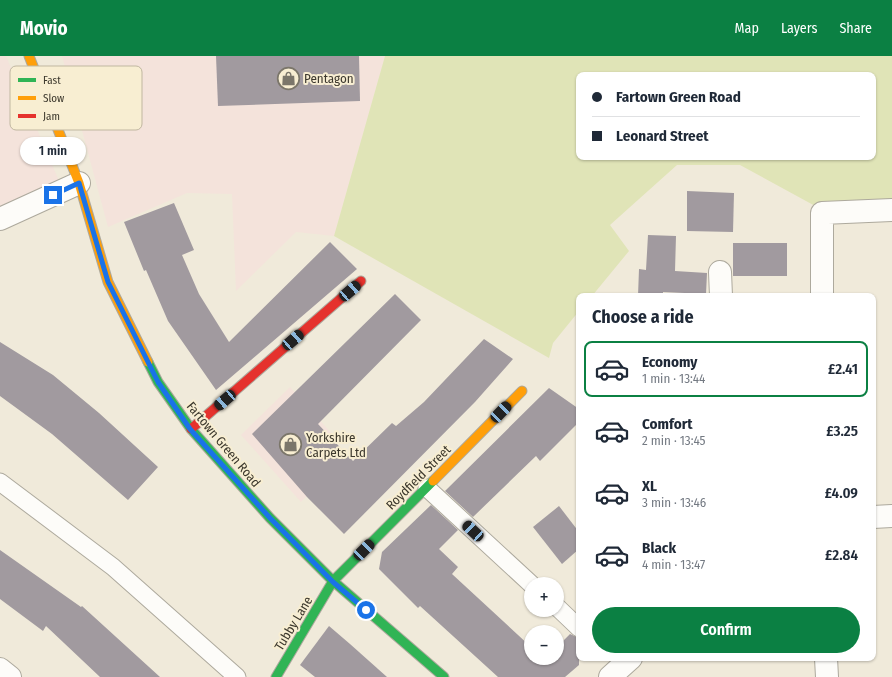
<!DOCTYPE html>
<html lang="en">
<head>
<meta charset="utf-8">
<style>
  :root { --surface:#fff; --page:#f6f6f7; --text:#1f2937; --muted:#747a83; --line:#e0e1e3; --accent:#0b8043 }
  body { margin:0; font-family:"Fira Sans Condensed",sans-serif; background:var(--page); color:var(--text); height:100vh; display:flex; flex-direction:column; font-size:15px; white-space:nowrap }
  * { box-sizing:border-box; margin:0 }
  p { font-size:13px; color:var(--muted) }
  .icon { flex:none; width:22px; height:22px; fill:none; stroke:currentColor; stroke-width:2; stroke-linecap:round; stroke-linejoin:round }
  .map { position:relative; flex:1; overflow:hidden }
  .panel { position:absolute; left:576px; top:237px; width:300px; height:368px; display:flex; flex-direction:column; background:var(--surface); border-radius:8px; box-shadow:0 1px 3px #0004 }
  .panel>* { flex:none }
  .banner { position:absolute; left:576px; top:16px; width:300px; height:88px; border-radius:8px; box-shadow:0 1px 3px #0004; display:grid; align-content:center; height:88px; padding:0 16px; background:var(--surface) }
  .controls { position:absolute; left:524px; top:521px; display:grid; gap:8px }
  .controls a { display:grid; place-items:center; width:40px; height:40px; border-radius:50%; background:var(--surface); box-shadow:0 1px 3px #0004; font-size:20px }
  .end { position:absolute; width:18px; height:18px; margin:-9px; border:5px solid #1a73e8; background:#fff; box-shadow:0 0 0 2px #fff }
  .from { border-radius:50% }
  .bubble { position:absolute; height:28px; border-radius:14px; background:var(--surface); box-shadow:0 1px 3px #0004; font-size:13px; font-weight:600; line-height:28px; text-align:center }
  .car { position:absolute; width:12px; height:24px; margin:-12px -6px; border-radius:5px; box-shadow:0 0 3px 1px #0007; background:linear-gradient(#222 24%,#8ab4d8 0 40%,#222 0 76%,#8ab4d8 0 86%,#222 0) }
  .banner b { display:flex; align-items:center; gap:14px; height:38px; font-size:15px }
  .banner b+b { border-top:1px solid var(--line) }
  .banner i { width:10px; height:10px; background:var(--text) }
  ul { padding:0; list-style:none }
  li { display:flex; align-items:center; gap:12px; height:56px; margin:0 8px 6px; padding:0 8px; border:2px solid transparent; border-radius:8px }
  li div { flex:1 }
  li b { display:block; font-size:15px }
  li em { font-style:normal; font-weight:600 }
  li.on { border-color:var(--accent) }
  li>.icon { width:36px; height:36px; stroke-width:1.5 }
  h2 { padding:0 16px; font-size:18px; line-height:48px }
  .cta { display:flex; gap:8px; margin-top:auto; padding:8px 16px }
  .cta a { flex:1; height:46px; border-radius:24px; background:var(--accent); color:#fff; font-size:16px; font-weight:600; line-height:46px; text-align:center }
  header { display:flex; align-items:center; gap:24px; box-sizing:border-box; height:56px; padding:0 20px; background:var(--accent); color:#fff }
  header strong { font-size:19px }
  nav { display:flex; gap:22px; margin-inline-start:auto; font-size:14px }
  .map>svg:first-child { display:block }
</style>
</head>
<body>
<header>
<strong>Movio</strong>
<nav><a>Map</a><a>Layers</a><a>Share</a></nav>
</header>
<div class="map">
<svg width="892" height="621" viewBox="0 0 892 621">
  <rect width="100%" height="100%" fill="#f0eada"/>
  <g fill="#f4e3db">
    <polygon points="0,0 6,0 59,125 0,151"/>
    <polygon points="62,0 385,0 334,180 296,176 236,235 232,138 187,137 108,171"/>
    <polygon points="290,331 333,379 316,396 332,415 301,446 241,379"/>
  </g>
  <path fill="#e0e4b7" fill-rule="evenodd" d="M385,0H892V143L817,151L740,109H677L610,169L629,195L592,240H579V255L553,287L549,302L334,180ZM579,19H873V101H579Z"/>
  <g fill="#a19a9f">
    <polygon points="216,0 359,0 360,45 218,50"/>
    <polygon points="687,135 734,137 733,176 687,175"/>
    <polygon points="174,147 194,194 182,199 199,238 229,286 330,186 357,213 216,334 168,265 146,214 144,215 124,166"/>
    <polygon points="648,179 676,180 675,215 707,217 706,238 663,236 663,240 638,240 639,213 646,214"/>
    <rect x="733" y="187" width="54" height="33"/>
    <polygon points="395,238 421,264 318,368 353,405 392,367 396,370 424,346 484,283 513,303 475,346 344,478 307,441 252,378"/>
    <polygon points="0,286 53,319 99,357 158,411 128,444 52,378 0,340"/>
    <polygon points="549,332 579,353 579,366 540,405 536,400 473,461 445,435"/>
    <polygon points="431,449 458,474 439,493 458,511 452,518 531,591 531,602 544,603 557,602 557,591 570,578 579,582 579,609 565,621 498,621 420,550 418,552 379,513 382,496"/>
    <polygon points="559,450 579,476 579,493 562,508 533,471"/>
    <polygon points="0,494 81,551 82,550 160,621 100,621 46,570 43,575 0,543"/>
    <polygon points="329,570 350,588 387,621 315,621 300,609"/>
  </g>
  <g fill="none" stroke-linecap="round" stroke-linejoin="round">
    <defs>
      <g id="lane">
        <polyline points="0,426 113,511 237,621"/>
        <polyline points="427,432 531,528"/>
        <polyline points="557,551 579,572"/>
      </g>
      <g id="street">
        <polyline points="0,163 79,127"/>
        <polyline points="720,216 721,240"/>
        <polyline points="822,240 822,157 892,154"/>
        <polyline points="873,461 892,460"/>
        <polyline points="826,602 827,621"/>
        <polyline points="0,613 10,621"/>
        <polyline points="610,621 631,602"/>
      </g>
      <g id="fast">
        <polyline points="148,306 158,326 191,373 270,462 333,525 444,621"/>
        <polyline points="276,621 333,525 433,425"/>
      </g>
      <g id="slow">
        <polyline points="29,0 79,127 108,226 148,306"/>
        <polyline points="433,425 522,335"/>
      </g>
      <polyline id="jam" points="191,373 361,225"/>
    </defs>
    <use href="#lane" stroke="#ada99d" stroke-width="19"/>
    <use href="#street" stroke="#ada99d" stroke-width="24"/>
    <use href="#fast" stroke="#ada99d" stroke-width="11"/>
    <use href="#slow" stroke="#ada99d" stroke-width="11"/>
    <use href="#jam" stroke="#ada99d" stroke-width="11"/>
    <use href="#lane" stroke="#fdfcf9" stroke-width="17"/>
    <use href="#street" stroke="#fdfcf9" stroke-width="22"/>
    <use href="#fast" stroke="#30b455" stroke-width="9"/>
    <use href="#slow" stroke="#ff9f0a" stroke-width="9"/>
    <use href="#jam" stroke="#e5322d" stroke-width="9"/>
  </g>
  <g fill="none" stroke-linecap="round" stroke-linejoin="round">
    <polyline stroke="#1a73e8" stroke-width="5" points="53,139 79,127 108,226 158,326 190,373 270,462 333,526 366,554"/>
  </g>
  <defs>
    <symbol id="shop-ring" viewBox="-11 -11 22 22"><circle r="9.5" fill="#f8eed2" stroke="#7b766a" stroke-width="1.5"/><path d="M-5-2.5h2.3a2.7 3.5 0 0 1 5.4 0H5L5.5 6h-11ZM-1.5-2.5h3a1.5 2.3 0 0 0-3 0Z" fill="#7b766a"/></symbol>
  </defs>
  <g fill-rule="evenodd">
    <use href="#shop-ring" x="276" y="10" width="25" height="25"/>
    <use href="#shop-ring" x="278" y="376" width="25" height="25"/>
  </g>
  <g text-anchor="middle" stroke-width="4" stroke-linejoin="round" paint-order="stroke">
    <g font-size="13" fill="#3c382d" stroke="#f8eed2" text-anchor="start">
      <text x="304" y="27">Pentagon</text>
      <text x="306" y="386">Yorkshire<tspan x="306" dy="15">Carpets Ltd</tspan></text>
    </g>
    <g font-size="13" fill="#3c382d" stroke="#f8eed2">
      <text transform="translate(224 388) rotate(50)" y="5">Fartown Green Road</text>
      <text transform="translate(418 421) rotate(-45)" y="5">Roydfield Street</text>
      <text transform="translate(293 567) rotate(-59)" y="5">Tubby Lane</text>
    </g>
  </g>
  <rect x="10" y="10" width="132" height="64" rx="6" fill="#f8eed2" stroke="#c0b7a0" stroke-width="1"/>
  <rect x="18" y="22" width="18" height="4" fill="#30b455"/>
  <rect x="18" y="40" width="18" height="4" fill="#ff9f0a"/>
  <rect x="18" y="58" width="18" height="4" fill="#e5322d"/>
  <g font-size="11" fill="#3c382d">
    <text x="43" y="28">Fast</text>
    <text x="43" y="46">Slow</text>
    <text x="43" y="64">Jam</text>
  </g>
</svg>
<div class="controls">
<a>+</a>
<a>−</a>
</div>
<i class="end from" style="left:366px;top:554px"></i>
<i class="end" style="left:53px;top:139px"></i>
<div class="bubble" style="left:20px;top:81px;width:66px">1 min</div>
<i class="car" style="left:350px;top:235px;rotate:49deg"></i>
<i class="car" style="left:293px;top:284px;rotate:49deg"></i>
<i class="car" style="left:225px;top:344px;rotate:229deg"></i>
<i class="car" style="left:501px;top:356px;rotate:44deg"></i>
<i class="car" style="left:473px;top:475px;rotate:313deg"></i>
<i class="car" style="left:364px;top:494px;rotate:45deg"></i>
<div class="banner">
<b><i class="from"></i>Fartown Green Road</b>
<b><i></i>Leonard Street</b>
</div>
<section class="panel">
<h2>Choose a ride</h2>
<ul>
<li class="on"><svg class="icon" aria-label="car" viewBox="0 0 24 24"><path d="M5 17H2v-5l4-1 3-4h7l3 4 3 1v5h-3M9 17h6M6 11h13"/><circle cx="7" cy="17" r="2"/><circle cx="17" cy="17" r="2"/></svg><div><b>Economy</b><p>1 min · 13:44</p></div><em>£2.41</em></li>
<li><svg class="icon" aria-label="car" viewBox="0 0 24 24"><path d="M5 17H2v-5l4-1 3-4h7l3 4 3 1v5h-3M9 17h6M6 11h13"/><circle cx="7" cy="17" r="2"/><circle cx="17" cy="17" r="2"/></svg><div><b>Comfort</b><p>2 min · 13:45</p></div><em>£3.25</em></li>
<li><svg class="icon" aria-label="car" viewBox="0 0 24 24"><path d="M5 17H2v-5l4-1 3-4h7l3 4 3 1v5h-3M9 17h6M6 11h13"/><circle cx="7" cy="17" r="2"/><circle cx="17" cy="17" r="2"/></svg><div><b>XL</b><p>3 min · 13:46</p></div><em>£4.09</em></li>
<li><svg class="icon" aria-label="car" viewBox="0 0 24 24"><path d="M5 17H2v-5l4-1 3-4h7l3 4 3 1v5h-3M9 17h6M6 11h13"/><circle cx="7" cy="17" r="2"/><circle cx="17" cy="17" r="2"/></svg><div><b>Black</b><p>4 min · 13:47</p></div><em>£2.84</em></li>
</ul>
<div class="cta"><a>Confirm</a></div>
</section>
</div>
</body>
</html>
